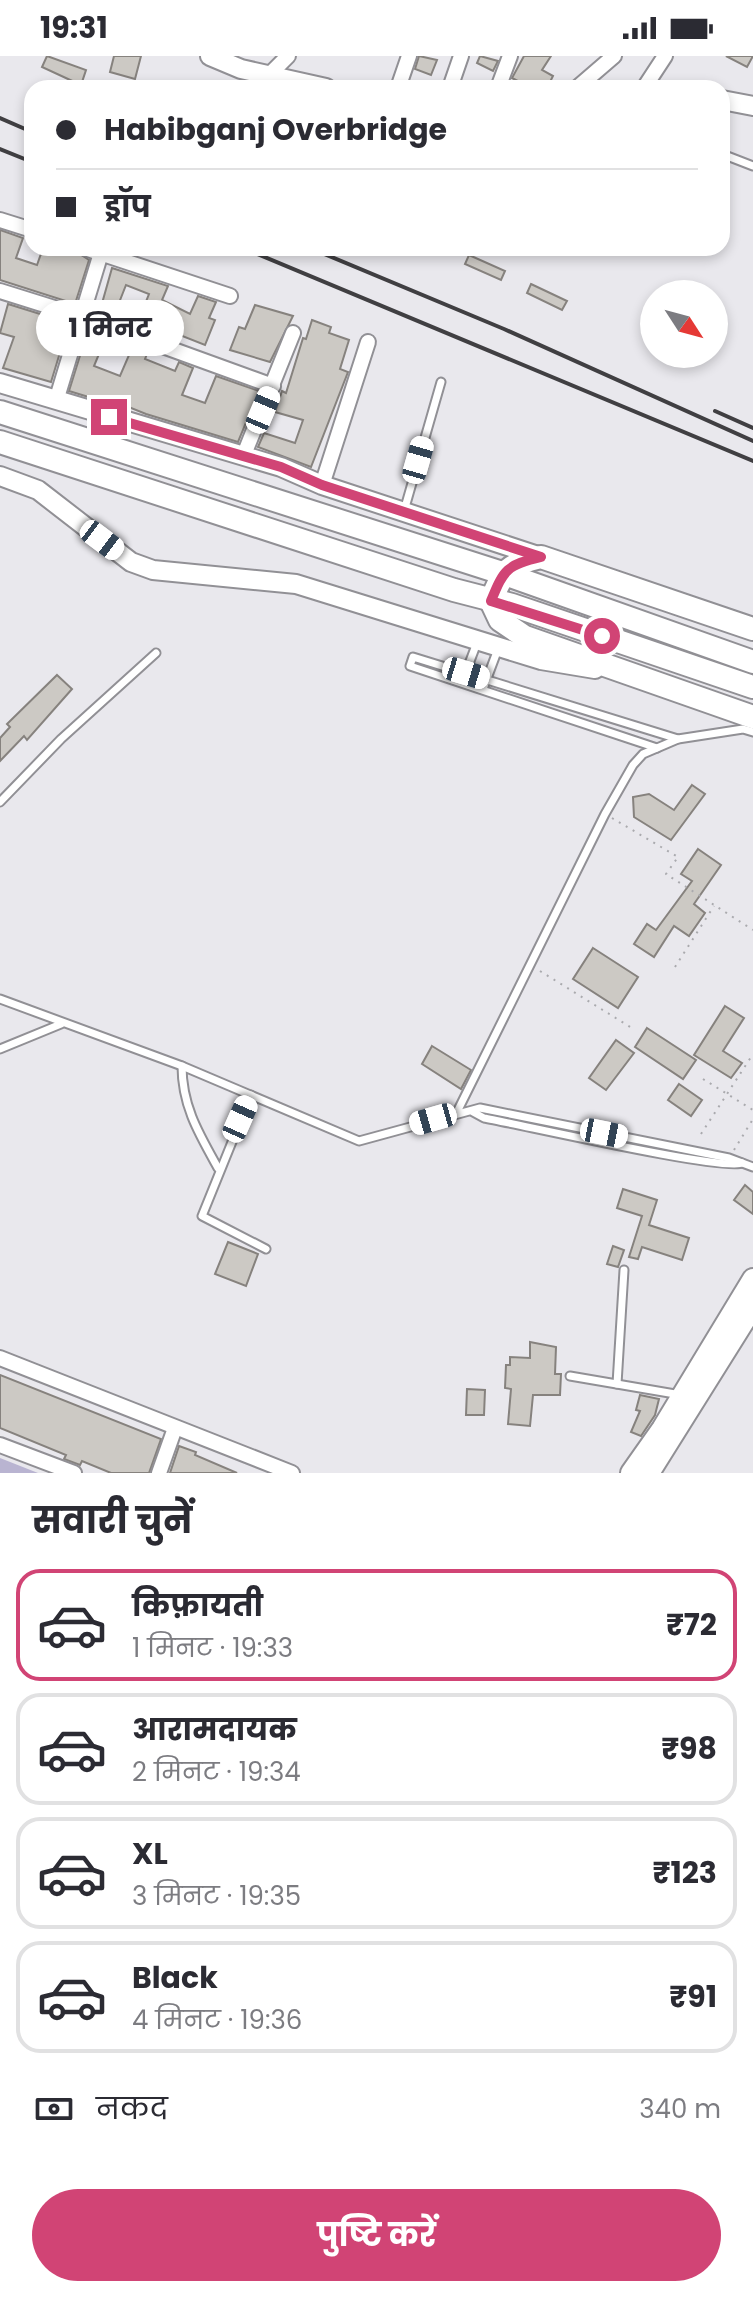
<!DOCTYPE html>
<html lang="hi">
<head>
<meta charset="utf-8">
<style>
  :root { --surface:#fff; --page:#f7f7f7; --text:#2b2b33; --muted:#7c7c81; --line:#e1e1e2; --accent:#d14475 }
  body { margin:0; font-family:Poppins,"Noto Sans Devanagari",sans-serif; background:var(--page); color:var(--text); height:100vh; display:flex; flex-direction:column; font-size:30px; white-space:nowrap }
  * { box-sizing:border-box; margin:0 }
  p { font-size:26px; color:var(--muted) }
  .icon { flex:none; width:44px; height:44px; fill:none; stroke:currentColor; stroke-width:2; stroke-linecap:round; stroke-linejoin:round }
  .map { position:relative; height:1417px; overflow:hidden }
  .drawer { display:flex; flex-direction:column; background:var(--surface); flex:1 }
  .drawer>* { flex:none }
  .hud { position:absolute; left:24px; top:24px; width:706px; height:176px; border-radius:24px; box-shadow:0 4px 12px #0003; display:grid; align-content:center; height:176px; padding:0 32px; background:var(--surface) }
  .needle { width:52px; rotate:126deg }
  .buttons { position:absolute; left:640px; top:224px; display:grid; gap:16px }
  .buttons a { display:grid; place-items:center; width:88px; height:88px; border-radius:50%; background:var(--surface); box-shadow:0 4px 12px #0003; font-size:40px }
  .end { position:absolute; width:36px; height:36px; margin:-18px; border:10px solid #d14475; background:#fff; box-shadow:0 0 0 4px #fff }
  .from { border-radius:50% }
  .bubble { position:absolute; height:56px; border-radius:28px; background:var(--surface); box-shadow:0 4px 12px #0003; font-size:26px; font-weight:700; line-height:56px; text-align:center }
  .car { position:absolute; width:24px; height:48px; margin:-24px -12px; border-radius:10px; box-shadow:0 0 6px 2px #0007; background:linear-gradient(#fff 24%,#345 0 40%,#fff 0 76%,#345 0 86%,#fff 0) }
  .hud b { display:flex; align-items:center; gap:28px; height:76px; font-size:30px }
  .hud b+b { border-top:2px solid var(--line) }
  .hud i { width:20px; height:20px; background:var(--text) }
  ul { padding:0; list-style:none }
  li { display:flex; align-items:center; gap:24px; height:112px; margin:0 16px 12px; padding:0 16px; border:4px solid var(--line); border-radius:24px }
  li div { flex:1 }
  li b { display:block; font-size:30px }
  li em { font-style:normal; font-weight:700 }
  li.on { border-color:var(--accent) }
  li>.icon { width:72px; height:72px; stroke-width:1.5 }
  h2 { padding:0 32px; font-size:36px; line-height:96px }
  .pay { display:flex; align-items:center; gap:20px; height:88px; padding:0 32px; font-size:30px }
  .pay p { margin-inline-start:auto }
  .cta { display:flex; gap:16px; margin-top:auto; padding:16px 32px }
  .cta a { flex:1; height:92px; border-radius:48px; background:var(--accent); color:#fff; font-size:32px; font-weight:700; line-height:92px; text-align:center }
  .status { display:flex; justify-content:space-between; align-items:center; height:56px; padding:0 40px; background:var(--surface); direction:ltr }
  .status svg { height:22px; fill:currentColor }
  .map>svg:first-child { display:block }
</style>
</head>
<body>
<div class="status"><b>19:31</b><svg viewBox="0 0 49 12"><path d="M0 12V9h3v3zM5 12V6h3v6zM10 12V3h3v9zM15 12V0h3v12zM26 1h20v11H26zM47 4h2v5h-2z"/></svg></div>
<div class="map">
<svg width="753" height="1417" viewBox="0 0 753 1417">
  <rect width="100%" height="100%" fill="#e9e8ed"/>
  <polygon fill="#b9b4d1" points="0,1402 38,1417 0,1417"/>
  <g fill="#ccc9c4" stroke="#86827e" stroke-width="2">
    <polygon points="47,0 86,14 81,29 42,11"/>
    <polygon points="114,0 141,0 135,23 110,16"/>
    <polygon points="419,0 437,4 431,19 415,13"/>
    <polygon points="480,0 498,5 493,15 477,7"/>
    <polygon points="524,0 551,0 542,14 553,20 547,32 531,32 512,22"/>
    <polygon points="726,0 753,0 747,11"/>
    <polygon points="0,174 23,182 16,202 37,209 43,192 71,192 89,204 75,248 0,224"/>
    <polygon points="469,199 505,215 501,224 465,208"/>
    <polygon points="112,212 168,230 162,244 190,258 198,240 216,246 209,262 215,264 205,289 139,263 149,238 126,229 115,257 101,251"/>
    <polygon points="531,228 567,245 562,254 527,237"/>
    <polygon points="8,248 69,267 51,326 3,312 14,281 0,277"/>
    <polygon points="255,249 293,260 270,306 230,294 239,271 245,273"/>
    <polygon points="312,264 331,271 329,277 349,284 340,313 348,316 311,411 258,391 264,377 295,387 303,364 275,356 282,335 286,337 303,282 306,283"/>
    <polygon points="88,274 106,281 94,310 120,320 132,292 147,298 145,303 175,315 179,306 193,312 182,339 205,347 216,320 259,335 238,386 146,358 109,343 108,347 69,335"/>
    <polygon points="57,619 72,633 27,684 24,680 0,705 0,682 10,671 7,668"/>
    <polygon points="692,729 705,738 671,784 634,761 633,741 649,738 674,754"/>
    <polygon points="698,793 721,809 694,848 705,857 689,880 674,870 654,901 634,888 647,868 656,874 692,825 681,818"/>
    <polygon points="593,892 638,921 618,952 573,923"/>
    <polygon points="725,950 744,962 723,995 742,1007 731,1022 694,999"/>
    <polygon points="647,972 696,1004 683,1023 635,991"/>
    <polygon points="616,984 634,997 606,1034 589,1022"/>
    <polygon points="432,990 471,1014 461,1033 422,1008"/>
    <polygon points="679,1028 702,1044 691,1060 668,1044"/>
    <polygon points="745,1129 753,1136 753,1158 734,1144"/>
    <polygon points="623,1133 657,1144 649,1169 689,1182 682,1204 642,1191 638,1203 629,1201 642,1160 617,1152"/>
    <polygon points="228,1186 258,1198 246,1230 215,1218"/>
    <polygon points="613,1190 624,1194 618,1211 607,1208"/>
    <polygon points="530,1286 556,1291 555,1318 561,1318 560,1339 533,1339 530,1370 508,1368 511,1333 505,1332 506,1309 510,1309 510,1301 530,1302"/>
    <polygon points="0,1319 161,1383 149,1417 111,1417 82,1405 80,1409 64,1403 66,1399 0,1372"/>
    <polygon points="467,1333 485,1334 484,1359 466,1359"/>
    <polygon points="640,1339 659,1343 655,1359 641,1380 631,1376 640,1355 636,1354"/>
    <polygon points="179,1390 196,1396 195,1399 237,1417 170,1417"/>
  </g>
  <g fill="none" stroke-linecap="round" stroke-linejoin="round">
    <defs>
      <g id="service">
        <polyline points="722,98 753,110"/>
        <polyline points="404,455 441,326"/>
        <polyline points="464,621 478,584"/>
        <polyline points="483,633 498,593"/>
        <polyline points="657,692 410,610 413,601 678,683"/>
        <polyline points="0,746 61,683 156,597"/>
        <polyline points="0,943 182,1010 359,1085 480,1052 729,1102 753,1111"/>
        <polyline points="0,993 61,968"/>
        <path d="M182,1010C182,1050 199,1078 218,1112"/>
        <polyline points="251,1039 202,1160 266,1193"/>
        <polyline points="457,1056 605,758 633,709 643,698 678,683 743,673 753,676"/>
        <path d="M473,1056L484,1062C518,1068 727,1116 742,1107"/>
        <polyline points="570,1320 681,1339"/>
        <polyline points="617,1328 624,1214"/>
      </g>
      <g id="minor">
        <polyline points="269,19 288,0"/>
        <polyline points="578,31 614,0"/>
        <polyline points="398,32 409,0"/>
        <polyline points="450,32 461,0"/>
        <polyline points="498,32 510,0"/>
        <polyline points="644,32 665,0"/>
        <polyline points="0,164 32,174"/>
        <polyline points="85,192 230,240"/>
        <polyline points="0,235 80,260 273,330"/>
        <polyline points="56,345 101,197"/>
        <polyline points="243,401 293,277"/>
        <polyline points="322,429 368,286"/>
        <polyline points="0,1302 292,1417"/>
        <polyline points="0,1389 74,1417"/>
        <polyline points="159,1417 175,1372"/>
      </g>
      <g id="tertiary">
        <polyline points="210,0 241,13 326,32"/>
        <polyline points="722,44 753,50"/>
        <polyline points="0,327 281,411 322,429 541,501"/>
        <polyline points="0,420 38,434 131,506 153,514 296,528 541,604 595,613"/>
      </g>
      <g id="secondary">
        <polyline points="631,1417 662,1373 753,1223"/>
        <polyline points="649,1417 753,1251"/>
      </g>
      <g id="primary">
        <polyline points="0,356 502,517 753,606"/>
        <polyline points="0,386 454,534 512,549 753,631"/>
        <path d="M753,573L541,501C507,509 504,513 491,545L500,564L525,581L753,661"/>
      </g>
    </defs>
    <use href="#service" stroke="#919095" stroke-width="11"/>
    <use href="#minor" stroke="#919095" stroke-width="18"/>
    <use href="#tertiary" stroke="#919095" stroke-width="22"/>
    <use href="#secondary" stroke="#919095" stroke-width="24"/>
    <use href="#primary" stroke="#919095" stroke-width="26"/>
    <g stroke="#aaaaae" stroke-width="2" stroke-dasharray="2 6" stroke-linecap="butt">
      <polyline points="612,762 678,801 666,818 753,874"/>
      <polyline points="675,911 714,850"/>
      <polyline points="540,915 635,974"/>
      <polyline points="703,1023 753,1054"/>
      <polyline points="701,1078 753,998"/>
      <polyline points="734,1094 753,1063"/>
    </g>
    <use href="#service" stroke="#fff" stroke-width="7"/>
    <use href="#minor" stroke="#fff" stroke-width="14"/>
    <use href="#tertiary" stroke="#fff" stroke-width="18"/>
    <use href="#secondary" stroke="#fff" stroke-width="20"/>
    <use href="#primary" stroke="#fff" stroke-width="22"/>
    <g stroke="#403f42" stroke-width="4">
      <polyline points="0,62 32,76"/>
      <polyline points="0,93 32,106"/>
      <polyline points="243,192 753,405"/>
      <polyline points="310,192 504,273 753,385"/>
      <polyline points="715,355 753,372"/>
    </g>
  </g>
  <g fill="none" stroke-linecap="round" stroke-linejoin="round">
    <path stroke="#d14475" stroke-width="10" d="M109,361L281,411L322,429L541,501C507,509 504,513 491,545L602,580"/>
  </g>
</svg>
<div class="buttons">
<a><svg class="needle" viewBox="-14 -14 28 28"><path d="M0-13l5 13h-10z" fill="#e53935"/><path d="M0 13l5-13h-10z" fill="#7c7c81"/></svg></a>
</div>
<i class="end from" style="left:602px;top:580px"></i>
<i class="end" style="left:109px;top:361px"></i>
<div class="bubble" style="left:36px;top:244px;width:148px">1 मिनट</div>
<i class="car" style="left:263px;top:354px;rotate:23deg"></i>
<i class="car" style="left:418px;top:404px;rotate:16deg"></i>
<i class="car" style="left:102px;top:484px;rotate:127deg"></i>
<i class="car" style="left:466px;top:617px;rotate:107deg"></i>
<i class="car" style="left:240px;top:1063px;rotate:24deg"></i>
<i class="car" style="left:433px;top:1063px;rotate:254deg"></i>
<i class="car" style="left:604px;top:1077px;rotate:101deg"></i>
<div class="hud">
<b><i class="from"></i>Habibganj Overbridge</b>
<b><i></i>ड्रॉप</b>
</div>
</div>
<section class="drawer">
<h2>सवारी चुनें</h2>
<ul>
<li class="on"><svg class="icon" aria-label="car" viewBox="0 0 24 24"><path d="M5 17H2v-5l4-1 3-4h7l3 4 3 1v5h-3M9 17h6M6 11h13"/><circle cx="7" cy="17" r="2"/><circle cx="17" cy="17" r="2"/></svg><div><b>किफ़ायती</b><p>1 मिनट · 19:33</p></div><em>₹72</em></li>
<li><svg class="icon" aria-label="car" viewBox="0 0 24 24"><path d="M5 17H2v-5l4-1 3-4h7l3 4 3 1v5h-3M9 17h6M6 11h13"/><circle cx="7" cy="17" r="2"/><circle cx="17" cy="17" r="2"/></svg><div><b>आरामदायक</b><p>2 मिनट · 19:34</p></div><em>₹98</em></li>
<li><svg class="icon" aria-label="car" viewBox="0 0 24 24"><path d="M5 17H2v-5l4-1 3-4h7l3 4 3 1v5h-3M9 17h6M6 11h13"/><circle cx="7" cy="17" r="2"/><circle cx="17" cy="17" r="2"/></svg><div><b>XL</b><p>3 मिनट · 19:35</p></div><em>₹123</em></li>
<li><svg class="icon" aria-label="car" viewBox="0 0 24 24"><path d="M5 17H2v-5l4-1 3-4h7l3 4 3 1v5h-3M9 17h6M6 11h13"/><circle cx="7" cy="17" r="2"/><circle cx="17" cy="17" r="2"/></svg><div><b>Black</b><p>4 मिनट · 19:36</p></div><em>₹91</em></li>
</ul>
<div class="pay"><svg class="icon" aria-label="cash" viewBox="0 0 24 24"><path d="M3 7h18v10H3z"/><circle cx="12" cy="12" r="2"/></svg>नकद<p>340 m</p></div>
<div class="cta"><a>पुष्टि करें</a></div>
</section>
</body>
</html>
